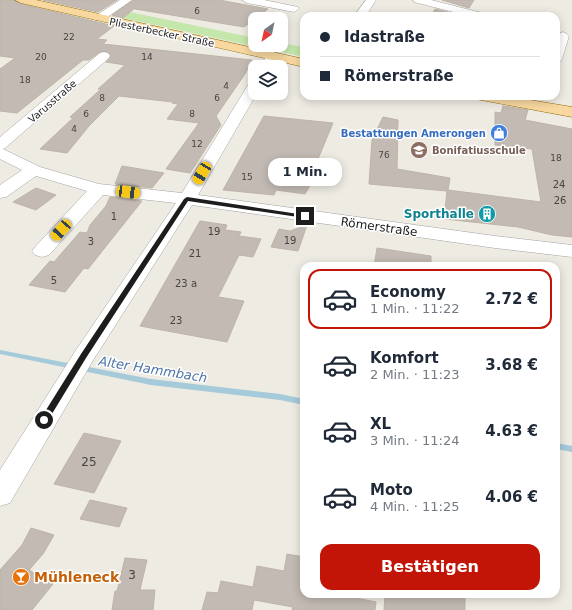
<!DOCTYPE html>
<html lang="de">
<head>
<meta charset="utf-8">
<style>
  :root { --surface:#fff; --page:#f2f2f3; --text:#1f2937; --muted:#747a83; --line:#e0e1e3; --accent:#c21508 }
  body { margin:0; font-family:"DejaVu Sans",sans-serif; background:var(--page); color:var(--text); height:100vh; display:flex; flex-direction:column; font-size:15px; white-space:nowrap }
  * { box-sizing:border-box; margin:0 }
  p { font-size:13px; color:var(--muted) }
  .icon { flex:none; width:22px; height:22px; fill:none; stroke:currentColor; stroke-width:2; stroke-linecap:round; stroke-linejoin:round }
  .map { position:relative; flex:1; overflow:hidden }
  .drawer { position:absolute; left:300px; top:262px; width:260px; height:336px; display:flex; flex-direction:column; background:var(--surface); border-radius:12px; box-shadow:0 2px 10px #0003 }
  .drawer>* { flex:none }
  .top-card { position:absolute; left:300px; top:12px; width:260px; height:88px; border-radius:12px; box-shadow:0 2px 10px #0003; display:grid; align-content:center; height:88px; padding:0 20px; background:var(--surface) }
  .needle { width:26px; rotate:213deg }
  .tools { position:absolute; left:248px; top:12px; display:grid; gap:8px }
  .tools a { display:grid; place-items:center; width:40px; height:40px; border-radius:8px; background:var(--surface); box-shadow:0 2px 10px #0003; font-size:20px }
  .end { position:absolute; width:18px; height:18px; margin:-9px; border:5px solid #1d1d1d; background:#fff; box-shadow:0 0 0 2px #fff }
  .from { border-radius:50% }
  .bubble { position:absolute; height:28px; border-radius:12px; background:var(--surface); box-shadow:0 2px 10px #0003; font-size:13px; font-weight:700; line-height:28px; text-align:center }
  .car { position:absolute; width:12px; height:24px; margin:-12px -6px; border-radius:5px; box-shadow:0 0 3px 1px #0007; background:linear-gradient(#f5c518 24%,#345 0 40%,#f5c518 0 76%,#345 0 86%,#f5c518 0) }
  .top-card b { display:flex; align-items:center; gap:14px; height:38px; font-size:15px }
  .top-card b+b { border-top:1px solid var(--line) }
  .top-card i { width:10px; height:10px; background:var(--text) }
  ul { padding:7px 0 0; list-style:none }
  li { display:flex; align-items:center; gap:12px; height:60px; margin:0 8px 6px; padding:0 12px; border:2px solid transparent; border-radius:12px }
  li div { flex:1 }
  li b { display:block; font-size:15px }
  li em { font-style:normal; font-weight:700 }
  li.current { border-color:var(--accent) }
  li>.icon { width:36px; height:36px; stroke-width:1.5 }
  .primary-button { display:flex; gap:8px; margin-top:auto; padding:8px 20px }
  .primary-button a { flex:1; height:46px; border-radius:12px; background:var(--accent); color:#fff; font-size:16px; font-weight:700; line-height:46px; text-align:center }
  .map>svg:first-child { display:block }
</style>
</head>
<body>
<div class="map">
<svg width="572" height="610" viewBox="0 0 572 610">
  <rect width="100%" height="100%" fill="#eeebe3"/>
  <g fill="#c4e7ab">
    <polygon points="120,10 255,38 256,45 252,46 114,16"/>
    <polygon points="281,43 304,47 304,57 268,49 269,45 281,45"/>
  </g>
  <g fill="none" stroke-linecap="round" stroke-linejoin="round">
    <g fill="#a5cada" fill-rule="evenodd">
      <polygon points="0,350 151,379 280,394 304,399 304,405 280,400 151,385 0,354"/>
      <polygon points="556,443 572,446 572,452 556,449"/>
    </g>
  </g>
  <g fill="#c2bab3" stroke="#bfb3a6">
    <polygon points="0,0 14,0 21,4 114,26 97,39 107,40 103,44 252,60 245,74 216,116 221,125 190,173 166,169 199,123 167,119 178,104 172,103 173,102 119,96 89,126 67,153 40,149 73,118 70,117 101,89 98,89 125,65 106,62 111,55 108,52 100,52 89,60 83,60 17,113 0,111 0,69 15,58 0,56"/>
    <polygon points="43,0 117,0 98,12"/>
    <polygon points="133,0 219,0 268,9 244,27 135,9 135,8 123,18 112,15"/>
    <polygon points="442,0 474,0 469,8"/>
    <polygon points="435,9 463,16 431,16"/>
    <polygon points="503,106 528,110 525,120 572,129 572,237 552,235 518,227 444,219 447,191 369,184 372,140 383,117 398,120 397,169 450,178 448,190 541,202 532,149 495,145 495,112 501,113"/>
    <polygon points="264,116 333,123 310,178 314,179 305,194 276,190 274,195 223,190"/>
    <polygon points="122,166 164,173 152,188 115,184"/>
    <polygon points="36,188 56,195 36,210 13,202"/>
    <polygon points="110,197 142,201 88,269 84,268 65,292 29,285 50,261 54,262 80,232 87,233 90,225 106,206"/>
    <polygon points="200,221 227,225 225,230 241,232 239,236 261,239 253,257 239,255 218,297 244,301 227,342 140,326"/>
    <polygon points="307,225 298,251 271,247 279,229 290,231"/>
    <polygon points="377,248 431,256 431,266 374,266"/>
    <polygon points="84,433 121,441 94,493 54,484"/>
    <polygon points="90,500 127,508 119,527 80,519"/>
    <polygon points="31,528 54,535 43,554 29,570 53,584 32,610 0,610 0,570 22,545"/>
    <polygon points="287,554 304,557 304,594 336,594 376,602 375,610 292,610 293,607 254,600 252,610 202,610 207,592 218,593 221,581 253,587 257,566 284,571"/>
    <polygon points="125,558 147,560 140,590 155,590 153,610 112,610 115,591 117,591"/>
    <polygon points="385,594 465,594 465,610 384,610"/>
  </g>
  <g fill="none" stroke-linecap="round" stroke-linejoin="round">
    <defs>
      <g id="minor">
        <polygon points="120,0 132,0 103,20 95,20 93,18 95,16"/>
        <polygon points="242,0 264,0 298,7 299,9 294,12 247,3"/>
        <polygon points="366,0 376,0 366,16 354,16"/>
        <polygon points="413,0 431,0 486,14 488,16 469,16 414,2"/>
        <polygon points="563,32 567,34 569,36 562,59 560,62 556,63 556,39 559,34"/>
        <polygon points="255,44 255,45 267,45 258,55 250,55 248,52"/>
        <polygon points="104,52 108,53 110,56 108,59 5,148 3,149 40,167 99,184 182,193 248,85 250,82 255,81 255,93 257,93 198,195 495,236 572,245 572,257 495,248 192,205 92,362 10,503 0,506 0,470 76,350 176,203 103,195 49,255 42,257 35,255 32,251 35,247 87,191 36,176 6,197 0,198 0,185 22,170 0,159 0,137 100,53"/>
        <polygon points="272,52 276,53 278,56 272,67 260,67 268,53"/>
      </g>
      <g id="major">
        <polygon points="15,0 36,0 304,59 304,67 21,3"/>
        <polygon points="474,96 506,96 572,107 572,117 481,100 476,99"/>
      </g>
    </defs>
    <use href="#minor" stroke="#a4a4a4" stroke-width="1"/>
    <use href="#major" stroke="#916c06" stroke-width="1"/>
    <use href="#minor" fill="#fff" fill-rule="evenodd"/>
    <use href="#major" fill="#f8d89f" fill-rule="evenodd"/>
  </g>
  <polygon fill="#1d1d1d" points="187,197 305,215 308,216 305,218 188,201 86,358 47,422 41,422 41,418 81,354 184,199"/>
  <defs>
    <symbol id="shop-disc" viewBox="-11 -11 22 22"><circle r="9.5" fill="#3f7fe0" stroke="#fff"/><path d="M-5-2.5h2.3a2.7 3.5 0 0 1 5.4 0H5L5.5 6h-11ZM-1.5-2.5h3a1.5 2.3 0 0 0-3 0Z" fill="#fff"/></symbol>
    <symbol id="school-disc" viewBox="-11 -11 22 22"><circle r="9.5" fill="#8d6e63" stroke="#fff"/><path d="M0-5L7-2L0 1L-7-2ZM-4 1L0 2.5L4 1V4Q0 6-4 4Z" fill="#fff"/></symbol>
    <symbol id="building-disc" viewBox="-11 -11 22 22"><circle r="9.5" fill="#0f9aa8" stroke="#fff"/><path d="M-4-6H4V6H1V3H-1V6H-4ZM-2.5-4.3h1.7v1.8h-1.7ZM.8-4.3h1.7v1.8H.8ZM-2.5-1h1.7V.8h-1.7ZM.8-1h1.7V.8H.8Z" fill="#fff"/></symbol>
    <symbol id="bar-disc" viewBox="-11 -11 22 22"><circle r="9.5" fill="#e8710a" stroke="#fff"/><path d="M-6-5H6L.8 .8V4.5H3.5V6h-7V4.5H-.8V.8Z" fill="#fff"/></symbol>
  </defs>
  <g fill-rule="evenodd">
    <use href="#shop-disc" x="489" y="123" width="20" height="20"/>
    <use href="#school-disc" x="409" y="140" width="20" height="20"/>
    <use href="#building-disc" x="477" y="204" width="20" height="20"/>
    <use href="#bar-disc" x="11" y="567" width="20" height="20"/>
  </g>
  <g text-anchor="middle" stroke-width="3" stroke-linejoin="round" paint-order="stroke">
    <g font-size="9" fill="#464442">
      <text x="197" y="14">6</text>
      <text x="69" y="40">22</text>
      <text x="41" y="60">20</text>
      <text x="147" y="60">14</text>
      <text x="25" y="83">18</text>
      <text x="226" y="89">4</text>
      <text x="102" y="101">8</text>
      <text x="217" y="101">6</text>
      <text x="86" y="117">6</text>
      <text x="192" y="117">8</text>
      <text x="74" y="132">4</text>
      <text x="197" y="147">12</text>
      <text x="384" y="158">76</text>
      <text x="556" y="161">18</text>
      <text x="247" y="180">15</text>
    </g>
    <g font-size="10" fill="#1d1d1d" stroke="#fff">
      <text transform="translate(162 32) rotate(12)" y="4">Pliesterbecker Straße</text>
      <text transform="translate(52 101) rotate(-41)" y="4">Varusstraße</text>
    </g>
    <g font-size="10" font-weight="bold" fill="#366cbe" stroke="#fff" text-anchor="end">
      <text x="486" y="137">Bestattungen Amerongen</text>
    </g>
    <g font-size="10" font-weight="bold" fill="#785e54" stroke="#fff" text-anchor="start">
      <text x="432" y="154">Bonifatiusschule</text>
    </g>
    <g font-size="10" fill="#464442">
      <text x="559" y="188">24</text>
      <text x="560" y="204">26</text>
      <text x="114" y="220">1</text>
      <text x="214" y="235">19</text>
      <text x="290" y="244">19</text>
      <text x="91" y="245">3</text>
      <text x="195" y="257">21</text>
      <text x="54" y="284">5</text>
      <text x="186" y="287">23 a</text>
      <text x="176" y="324">23</text>
    </g>
    <g font-size="12" font-weight="bold" fill="#0d838f" stroke="#fff" text-anchor="end">
      <text x="474" y="218">Sporthalle</text>
    </g>
    <g font-size="12" fill="#1d1d1d" stroke="#fff">
      <text transform="translate(379 227) rotate(8)" y="4">Römerstraße</text>
    </g>
    <g font-size="12" fill="#464442">
      <text x="89" y="466">25</text>
      <text x="132" y="579">3</text>
    </g>
    <g font-size="13" font-style="italic" fill="#4e75a9" stroke="#fff">
      <text transform="translate(153 369) rotate(9)" y="5">Alter Hammbach</text>
    </g>
    <g font-size="14" font-weight="bold" fill="#c56008" stroke="#fff" text-anchor="start">
      <text x="34" y="582">Mühleneck</text>
    </g>
  </g>
</svg>
<div class="tools">
<a><svg class="needle" viewBox="-14 -14 28 28"><path d="M0-13l5 13h-10z" fill="#e53935"/><path d="M0 13l5-13h-10z" fill="#747a83"/></svg></a>
<a><svg class="icon" aria-label="layers" viewBox="0 0 24 24"><path d="M12 4l9 5-9 5-9-5zM3 14l9 5 9-5"/></svg></a>
</div>
<i class="end from" style="left:44px;top:420px"></i>
<i class="end" style="left:305px;top:216px"></i>
<div class="bubble" style="left:268px;top:158px;width:74px">1 Min.</div>
<i class="car" style="left:202px;top:173px;rotate:211deg"></i>
<i class="car" style="left:128px;top:192px;rotate:97deg"></i>
<i class="car" style="left:61px;top:230px;rotate:222deg"></i>
<div class="top-card">
<b><i class="from"></i>Idastraße</b>
<b><i></i>Römerstraße</b>
</div>
<section class="drawer">
<ul>
<li class="current"><svg class="icon" aria-label="car" viewBox="0 0 24 24"><path d="M5 17H2v-5l4-1 3-4h7l3 4 3 1v5h-3M9 17h6M6 11h13"/><circle cx="7" cy="17" r="2"/><circle cx="17" cy="17" r="2"/></svg><div><b>Economy</b><p>1 Min. · 11:22</p></div><em>2.72 €</em></li>
<li><svg class="icon" aria-label="car" viewBox="0 0 24 24"><path d="M5 17H2v-5l4-1 3-4h7l3 4 3 1v5h-3M9 17h6M6 11h13"/><circle cx="7" cy="17" r="2"/><circle cx="17" cy="17" r="2"/></svg><div><b>Komfort</b><p>2 Min. · 11:23</p></div><em>3.68 €</em></li>
<li><svg class="icon" aria-label="car" viewBox="0 0 24 24"><path d="M5 17H2v-5l4-1 3-4h7l3 4 3 1v5h-3M9 17h6M6 11h13"/><circle cx="7" cy="17" r="2"/><circle cx="17" cy="17" r="2"/></svg><div><b>XL</b><p>3 Min. · 11:24</p></div><em>4.63 €</em></li>
<li><svg class="icon" aria-label="car" viewBox="0 0 24 24"><path d="M5 17H2v-5l4-1 3-4h7l3 4 3 1v5h-3M9 17h6M6 11h13"/><circle cx="7" cy="17" r="2"/><circle cx="17" cy="17" r="2"/></svg><div><b>Moto</b><p>4 Min. · 11:25</p></div><em>4.06 €</em></li>
</ul>
<div class="primary-button"><a>Bestätigen</a></div>
</section>
</div>
</body>
</html>
